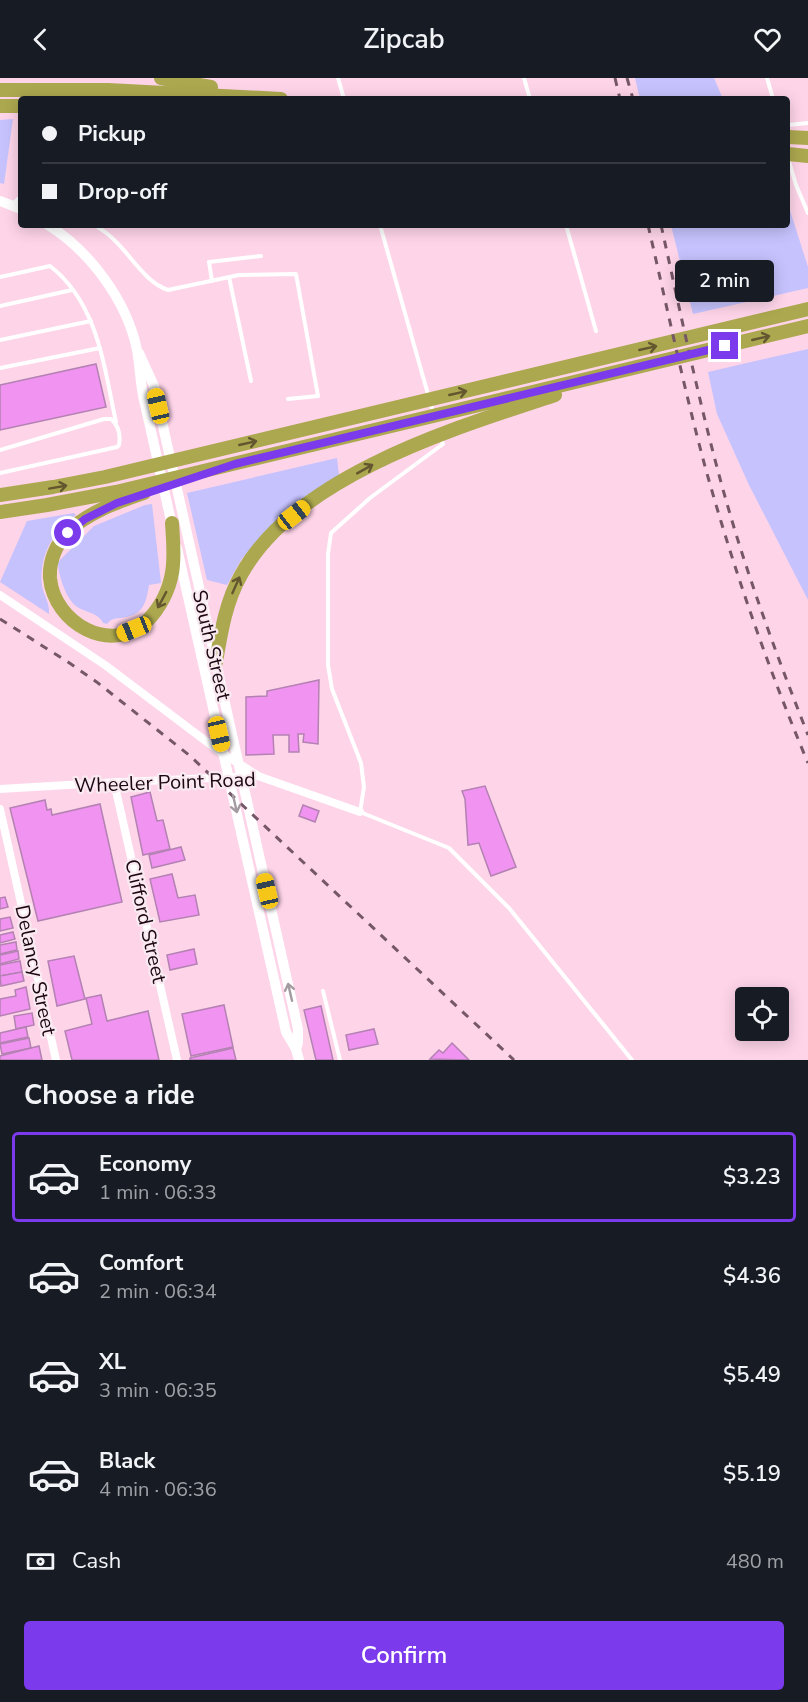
<!DOCTYPE html>
<html lang="en">
<head>
<meta charset="utf-8">
<style>
  :root { --surface:#171b24; --page:#242831; --text:#f1f3f6; --muted:#9ea1a6; --line:#363941; --accent:#7c3aed }
  body { margin:0; font-family:"Nunito Sans",sans-serif; background:var(--page); color:var(--text); height:100vh; display:flex; flex-direction:column; font-size:22px; white-space:nowrap }
  * { box-sizing:border-box; margin:0 }
  p { font-size:20px; color:var(--muted) }
  .icon { flex:none; width:33px; height:33px; fill:none; stroke:currentColor; stroke-width:2; stroke-linecap:round; stroke-linejoin:round }
  .map { position:relative; height:982px; overflow:hidden }
  .drawer { display:flex; flex-direction:column; background:var(--surface); flex:1 }
  .drawer>* { flex:none }
  .guide { position:absolute; left:18px; top:18px; width:772px; height:132px; border-radius:6px; box-shadow:0 3px 15px #0003; display:grid; align-content:center; height:132px; padding:0 24px; background:var(--surface) }
  .tools { position:absolute; left:735px; top:909px; display:grid; gap:12px }
  .tools a { display:grid; place-items:center; width:54px; height:54px; border-radius:6px; background:var(--surface); box-shadow:0 3px 15px #0003; font-size:30px }
  .end { position:absolute; width:27px; height:27px; margin:-14px; border:8px solid #7c3aed; background:#fff; box-shadow:0 0 0 3px #fff }
  .from { border-radius:50% }
  .bubble { position:absolute; height:42px; border-radius:6px; background:var(--surface); box-shadow:0 3px 15px #0003; font-size:20px; font-weight:600; line-height:42px; text-align:center }
  .car { position:absolute; width:18px; height:36px; margin:-18px -9px; border-radius:8px; box-shadow:0 0 4px 2px #0007; background:linear-gradient(#f5c518 24%,#345 0 40%,#f5c518 0 76%,#345 0 86%,#f5c518 0) }
  .guide b { display:flex; align-items:center; gap:21px; height:57px; font-size:22px }
  .guide b+b { border-top:2px solid var(--line) }
  .guide i { width:15px; height:15px; background:var(--text) }
  ul { padding:0; list-style:none }
  li { display:flex; align-items:center; gap:18px; height:90px; margin:0 12px 9px; padding:0 12px; border:3px solid transparent; border-radius:6px }
  li div { flex:1 }
  li b { display:block; font-size:22px }
  li em { font-style:normal; font-weight:600 }
  li.current { border-color:var(--accent) }
  li>.icon { width:54px; height:54px; stroke-width:1.5 }
  h2 { padding:0 24px; font-size:27px; line-height:72px }
  .pay { display:flex; align-items:center; gap:15px; height:66px; padding:0 24px; font-size:22px }
  .pay p { margin-inline-start:auto }
  .primary-button { display:flex; gap:12px; margin-top:auto; padding:12px 24px }
  .primary-button a { flex:1; height:69px; border-radius:6px; background:var(--accent); color:#fff; font-size:24px; font-weight:600; line-height:69px; text-align:center }
  header { display:flex; justify-content:space-between; align-items:center; height:78px; padding:0 24px; background:var(--surface); font-size:27px; font-weight:600 }
  .map>svg:first-child { display:block }
</style>
</head>
<body>
<header><svg class="icon" aria-label="back" viewBox="0 0 24 24"><path d="M15 5l-7 7 7 7"/></svg>Zipcab<svg class="icon" aria-label="heart" viewBox="0 0 24 24"><path d="M12 20l-8-8c-3-5 5-10 8-4 3-6 11-1 8 4z"/></svg></header>
<div class="map">
<svg width="808" height="982" viewBox="0 0 808 982">
  <rect width="100%" height="100%" fill="#fed4e9"/>
  <g fill="#c5c2fd">
    <polygon points="635,0 714,0 723,21 640,21"/>
    <polygon points="13,41 4,106 0,105 0,42"/>
    <polygon points="788,126 808,189 808,210 693,236 671,147 788,147"/>
    <polygon points="808,271 808,522 749,407 717,336 708,294"/>
    <polygon points="337,380 339,397 264,455 241,482 227,507 207,502 187,415"/>
    <path d="M152,426L161,505L149,507C146,526 143,538 120,540C114,541 112,540 107,546L103,545C98,534 85,535 76,528C66,521 58,496 58,484L94,448L145,427Z"/>
    <path d="M74,435L76,437C52,454 39,478 42,508C44,518 50,525 49,536L0,504L27,443Z"/>
  </g>
  <g fill="#f194f1" stroke="#b381b2" stroke-width="1.5">
    <polygon points="96,286 106,329 0,352 0,307"/>
    <polygon points="319,602 318,666 303,664 304,656 298,656 299,674 289,674 289,657 273,657 274,676 246,677 246,619 267,618 267,613"/>
    <polygon points="485,708 516,789 491,798 479,765 468,767 465,721 462,713"/>
    <polygon points="150,714 157,743 163,742 170,771 143,777 131,719"/>
    <polygon points="45,722 47,732 51,731 52,737 100,726 122,824 38,843 10,730"/>
    <polygon points="303,727 319,733 315,744 299,738"/>
    <polygon points="181,769 185,782 152,790 149,777"/>
    <polygon points="172,796 178,820 195,817 199,837 160,844 150,801"/>
    <polygon points="5,819 8,829 0,831 0,820"/>
    <polygon points="10,839 13,850 0,853 0,841"/>
    <polygon points="13,854 15,861 0,865 0,857"/>
    <polygon points="16,864 17,872 0,876 0,867"/>
    <polygon points="194,871 197,886 170,892 167,877"/>
    <polygon points="18,873 19,881 0,886 0,877"/>
    <polygon points="74,878 85,921 57,928 48,883"/>
    <polygon points="20,883 22,894 0,898 0,887"/>
    <polygon points="22,894 24,903 1,908 0,898"/>
    <polygon points="26,909 30,931 0,938 0,921 16,918 15,912"/>
    <polygon points="101,917 107,943 148,933 159,982 72,982 65,953 92,946 86,920"/>
    <polygon points="224,927 233,969 191,978 182,936"/>
    <polygon points="321,928 333,982 316,982 304,932"/>
    <polygon points="32,935 34,947 16,951 14,938"/>
    <polygon points="26,949 28,959 0,965 0,955"/>
    <polygon points="374,951 378,966 349,972 346,957"/>
    <polygon points="29,960 31,970 2,976 0,966"/>
    <polygon points="452,965 469,982 430,981 439,972 443,975"/>
    <polygon points="39,968 42,982 0,982 0,978"/>
    <polygon points="233,970 236,982 190,982 190,980"/>
  </g>
  <g fill="none" stroke-linecap="round" stroke-linejoin="round">
    <g stroke="#fff" stroke-width="4">
      <polyline points="338,0 344,21"/>
      <polyline points="524,0 530,21"/>
      <polyline points="767,0 773,21"/>
      <polyline points="788,47 808,45"/>
      <polyline points="788,80 796,107 808,135"/>
      <polyline points="12,127 21,118"/>
      <path d="M95,147C100,151 106,154 111,159C130,175 143,203 168,212L239,197L296,196L318,318L288,321"/>
      <polyline points="380,147 433,334"/>
      <polyline points="566,147 596,253"/>
      <path d="M0,199L50,188C98,225 104,289 116,344"/>
      <polyline points="229,199 251,303"/>
      <polyline points="212,203 209,184 261,178"/>
      <polyline points="0,228 72,212"/>
      <polyline points="0,262 91,243"/>
      <polyline points="0,290 100,270"/>
      <polyline points="441,361 443,366 370,420 331,455 328,476 328,587 332,611 361,685 364,709 360,734 449,770 509,830 632,982"/>
      <path d="M0,372L104,341H111C119,348 121,356 119,367L117,369L0,395"/>
      <polyline points="323,913 340,982"/>
    </g>
    <g stroke="#fff" stroke-width="8">
      <polyline points="0,517 105,587 219,673 257,697"/>
      <polyline points="114,704 177,982"/>
      <polyline points="0,711 101,705 258,698 360,734"/>
      <polyline points="0,731 56,982"/>
    </g>
    <g stroke="#fff" stroke-width="10">
      <polyline points="0,123 21,131"/>
      <path d="M48,147C90,173 127,223 137,272C140,288 140,305 144,322C154,365 163,408 173,452"/>
      <polyline points="139,275 154,308 298,951 298,965 296,971"/>
      <polyline points="177,470 286,954 296,971 299,982"/>
    </g>
    <g stroke="#aca84f" stroke-width="14">
      <polyline points="161,0 211,9"/>
      <polyline points="0,12 108,12 281,21"/>
      <polyline points="0,28 21,28"/>
      <polyline points="788,59 808,60"/>
      <polyline points="788,76 808,78"/>
      <path d="M144,415C118,424 88,434 68,454C56,466 49,483 50,500C54,545 111,578 147,543C160,530 169,512 172,495C175,478 173,461 172,445"/>
      <polyline points="0,417 53,409 105,399 808,231"/>
      <polyline points="0,434 47,427 116,414 808,248"/>
      <path d="M216,584C221,554 226,523 241,497C295,398 455,350 555,317"/>
    </g>
    <g stroke="#755767" stroke-width="3" stroke-dasharray="8 8" stroke-linecap="butt">
      <polyline points="615,0 620,21"/>
      <polyline points="627,0 633,21"/>
      <path d="M648,147C667,229 684,311 706,392C734,492 768,590 808,685"/>
      <path d="M661,147C684,250 705,355 736,456C757,524 782,591 808,657"/>
      <polyline points="0,541 68,584 98,605 189,677 514,982"/>
    </g>
  </g>
  <defs><path id="oneway-shaft" d="M-6 0H5M1.5-3L5.5 0L1.5 3" fill="none" stroke-width="1.6" stroke-linecap="round" stroke-linejoin="round" transform="scale(1.5)"/></defs>
  <g stroke="#645730">
    <use href="#oneway-shaft" transform="translate(761 260) rotate(-13)"/>
    <use href="#oneway-shaft" transform="translate(648 270) rotate(-13)"/>
    <use href="#oneway-shaft" transform="translate(458 315) rotate(-13)"/>
    <use href="#oneway-shaft" transform="translate(248 365) rotate(-13)"/>
    <use href="#oneway-shaft" transform="translate(365 391) rotate(-29)"/>
    <use href="#oneway-shaft" transform="translate(58 409) rotate(-10)"/>
    <use href="#oneway-shaft" transform="translate(236 507) rotate(-66)"/>
    <use href="#oneway-shaft" transform="translate(162 522) rotate(118)"/>
  </g>
  <g stroke="#a49ba0">
    <use href="#oneway-shaft" transform="translate(235 726) rotate(77)"/>
    <use href="#oneway-shaft" transform="translate(290 914) rotate(-103)"/>
  </g>
  <g fill="none" stroke-linecap="round" stroke-linejoin="round">
    <polyline stroke="#7c3aed" stroke-width="8" points="68,455 85,441 117,425 235,386 725,268"/>
  </g>
  <g text-anchor="middle" stroke-width="4.5" stroke-linejoin="round" paint-order="stroke">
    <g font-size="20" fill="#1c0612" stroke="#f9eaf1">
      <text transform="translate(212 567) rotate(77)" y="7">South Street</text>
      <text transform="translate(165 704) rotate(-2)" y="7">Wheeler Point Road</text>
      <text transform="translate(146 843) rotate(77)" y="7">Clifford Street</text>
      <text transform="translate(36 892) rotate(78)" y="7">Delancy Street</text>
    </g>
  </g>
</svg>
<div class="tools">
<a><svg class="icon" aria-label="locate" viewBox="0 0 24 24"><circle cx="12" cy="12" r="6"/><path d="M12 2v4M12 18v4M2 12h4M18 12h4"/></svg></a>
</div>
<i class="end from" style="left:68px;top:455px"></i>
<i class="end" style="left:725px;top:268px"></i>
<div class="bubble" style="left:675px;top:182px;width:99px">2 min</div>
<i class="car" style="left:158px;top:328px;rotate:347deg"></i>
<i class="car" style="left:294px;top:437px;rotate:52deg"></i>
<i class="car" style="left:134px;top:551px;rotate:248deg"></i>
<i class="car" style="left:219px;top:656px;rotate:167deg"></i>
<i class="car" style="left:267px;top:813px;rotate:347deg"></i>
<div class="guide">
<b><i class="from"></i>Pickup</b>
<b><i></i>Drop-off</b>
</div>
</div>
<section class="drawer">
<h2>Choose a ride</h2>
<ul>
<li class="current"><svg class="icon" aria-label="car" viewBox="0 0 24 24"><path d="M5 17H2v-5l4-1 3-4h7l3 4 3 1v5h-3M9 17h6M6 11h13"/><circle cx="7" cy="17" r="2"/><circle cx="17" cy="17" r="2"/></svg><div><b>Economy</b><p>1 min · 06:33</p></div><em>$3.23</em></li>
<li><svg class="icon" aria-label="car" viewBox="0 0 24 24"><path d="M5 17H2v-5l4-1 3-4h7l3 4 3 1v5h-3M9 17h6M6 11h13"/><circle cx="7" cy="17" r="2"/><circle cx="17" cy="17" r="2"/></svg><div><b>Comfort</b><p>2 min · 06:34</p></div><em>$4.36</em></li>
<li><svg class="icon" aria-label="car" viewBox="0 0 24 24"><path d="M5 17H2v-5l4-1 3-4h7l3 4 3 1v5h-3M9 17h6M6 11h13"/><circle cx="7" cy="17" r="2"/><circle cx="17" cy="17" r="2"/></svg><div><b>XL</b><p>3 min · 06:35</p></div><em>$5.49</em></li>
<li><svg class="icon" aria-label="car" viewBox="0 0 24 24"><path d="M5 17H2v-5l4-1 3-4h7l3 4 3 1v5h-3M9 17h6M6 11h13"/><circle cx="7" cy="17" r="2"/><circle cx="17" cy="17" r="2"/></svg><div><b>Black</b><p>4 min · 06:36</p></div><em>$5.19</em></li>
</ul>
<div class="pay"><svg class="icon" aria-label="cash" viewBox="0 0 24 24"><path d="M3 7h18v10H3z"/><circle cx="12" cy="12" r="2"/></svg>Cash<p>480 m</p></div>
<div class="primary-button"><a>Confirm</a></div>
</section>
</body>
</html>
